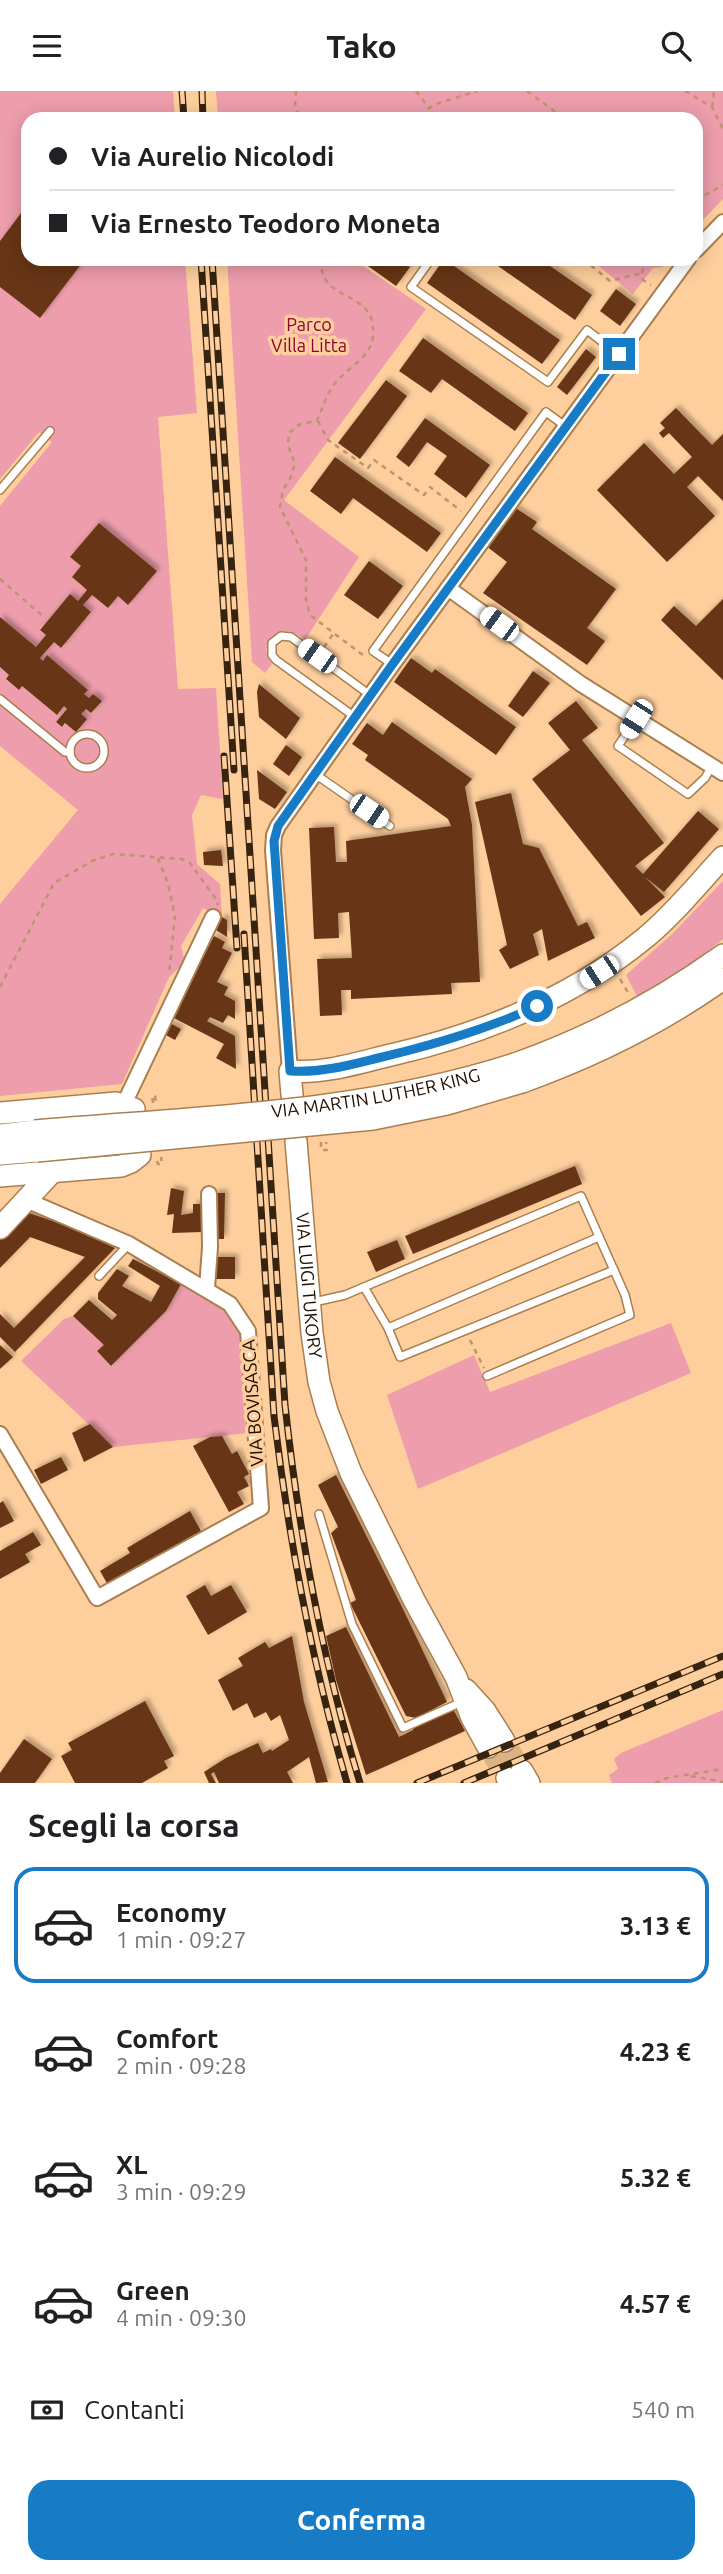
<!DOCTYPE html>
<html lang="it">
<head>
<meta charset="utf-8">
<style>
  :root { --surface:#fff; --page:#f6f6f6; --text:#202124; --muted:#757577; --line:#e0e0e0; --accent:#177bc6 }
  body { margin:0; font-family:Ubuntu,sans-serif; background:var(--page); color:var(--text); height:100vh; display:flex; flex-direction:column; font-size:26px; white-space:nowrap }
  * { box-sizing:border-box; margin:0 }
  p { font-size:23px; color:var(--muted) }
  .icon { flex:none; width:38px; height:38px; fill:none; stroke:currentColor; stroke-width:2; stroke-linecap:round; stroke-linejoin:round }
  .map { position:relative; height:1692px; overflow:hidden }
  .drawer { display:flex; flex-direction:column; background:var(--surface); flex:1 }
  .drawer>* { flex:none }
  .top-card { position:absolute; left:21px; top:21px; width:682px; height:154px; border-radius:21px; box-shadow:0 4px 18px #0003; display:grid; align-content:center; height:154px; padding:0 28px; background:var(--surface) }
  .end { position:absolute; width:32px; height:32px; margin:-16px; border:9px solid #177bc6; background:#fff; box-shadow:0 0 0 4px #fff }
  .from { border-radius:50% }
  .car { position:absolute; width:21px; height:42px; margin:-21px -10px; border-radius:9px; box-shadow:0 0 5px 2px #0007; background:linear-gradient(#fff 24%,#345 0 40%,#fff 0 76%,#345 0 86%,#fff 0) }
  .top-card b { display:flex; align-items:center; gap:24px; height:66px; font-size:26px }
  .top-card b+b { border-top:2px solid var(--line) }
  .top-card i { width:18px; height:18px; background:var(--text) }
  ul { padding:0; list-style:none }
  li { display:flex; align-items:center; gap:21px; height:116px; margin:0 14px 10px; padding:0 14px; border:4px solid transparent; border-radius:21px }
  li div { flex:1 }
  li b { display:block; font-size:26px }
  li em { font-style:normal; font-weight:700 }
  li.current { border-color:var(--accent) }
  li>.icon { width:63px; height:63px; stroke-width:1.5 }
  h2 { padding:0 28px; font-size:32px; line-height:84px }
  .pay { display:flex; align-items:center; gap:18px; height:77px; padding:0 28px; font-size:26px }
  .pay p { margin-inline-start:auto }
  .cta { display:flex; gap:14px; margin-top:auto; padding:14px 28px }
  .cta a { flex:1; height:80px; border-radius:21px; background:var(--accent); color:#fff; font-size:28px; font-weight:700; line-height:80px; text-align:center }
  header { display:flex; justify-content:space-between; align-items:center; height:91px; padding:0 28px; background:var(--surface); font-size:32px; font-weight:700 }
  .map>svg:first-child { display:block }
</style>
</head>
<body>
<header><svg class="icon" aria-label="menu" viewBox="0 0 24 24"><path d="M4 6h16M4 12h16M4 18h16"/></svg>Tako<svg class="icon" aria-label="search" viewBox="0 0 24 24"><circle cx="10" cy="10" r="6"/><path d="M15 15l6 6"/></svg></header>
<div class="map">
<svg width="723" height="1692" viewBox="0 0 723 1692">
  <defs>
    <filter id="shadow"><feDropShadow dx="3.5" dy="-3.5" stdDeviation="2" flood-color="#0004"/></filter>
  </defs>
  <rect width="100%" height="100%" fill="#fecf9d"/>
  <g fill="#ed9dab">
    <polygon points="0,0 173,0 175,28 28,28 28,168 185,168 197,322 158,326 178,598 216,597 223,708 201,704 192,724 197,773 220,793 222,826 203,817 181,855 185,871 169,886 122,993 0,1005 0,813 78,719 0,655 0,576 9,584 6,589 18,598 22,595 57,624 64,615 67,618 56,631 62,636 86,618 91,622 101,610 93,603 89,607 84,603 87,598 48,565 43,570 40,567 54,551 61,557 91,522 83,514 92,504 108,517 118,505 128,514 156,480 99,432 81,475 72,486 87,499 78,510 70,504 40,538 46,544 36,556 0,526 0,415 52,351 39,341 0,388"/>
    <polygon points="216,0 723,0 723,108 697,135 696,28 218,28"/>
    <path d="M227,168H353L426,218L284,409L359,466L305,549C293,540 283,536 271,547L266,559L272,573L265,582L252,571Z"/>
    <polygon points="590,168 668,168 662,176 653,177 633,203"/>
    <polygon points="723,790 723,848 692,872 638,907 626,884 671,844"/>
    <polygon points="181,1193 231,1220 245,1239 248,1342 113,1356 21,1270 64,1228 73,1225 104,1254 97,1260 111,1275 166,1220"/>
    <polygon points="671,1232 691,1282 418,1398 387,1304 474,1264 490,1301"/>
    <polygon points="723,1619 723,1692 612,1692 609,1684 618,1678 614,1668 621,1662"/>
  </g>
  <g fill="#683619" filter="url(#shadow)">
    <polygon points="28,113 28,168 85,168 40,227 0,196 0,150"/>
    <polygon points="358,168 404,168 402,170 410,176 396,195"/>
    <polygon points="444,168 560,249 542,273 427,192"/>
    <polygon points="488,168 540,168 592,204 575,229"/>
    <polygon points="616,198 636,213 620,235 600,220"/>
    <polygon points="423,247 528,322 515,340 442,288 431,302 399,280"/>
    <polygon points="586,258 596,266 567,304 557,296"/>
    <polygon points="386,289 407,305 360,368 338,352"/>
    <polygon points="676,317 712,354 723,343 723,410 698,385 687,396 715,425 667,471 597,399 644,352 674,383 692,366 669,342 663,347 659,342 665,337 660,332"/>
    <polygon points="425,327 490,374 466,407 434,383 447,365 427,351 409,376 396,366"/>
    <polygon points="335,366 441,442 427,461 353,407 341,423 310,400"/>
    <polygon points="514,416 537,431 532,438 616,498 587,537 605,550 587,574 483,502 507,471 486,455"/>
    <polygon points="99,432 157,480 128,514 118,505 108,517 92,504 83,514 91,521 61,557 54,551 40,567 43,570 47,564 88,599 84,603 89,607 93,603 102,610 91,622 86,618 81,623 87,628 76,641 65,632 62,636 56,631 67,618 64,615 57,624 22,595 19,599 6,588 9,584 0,576 0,526 36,556 46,544 40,539 70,503 78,510 87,499 72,486 81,475 70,466"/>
    <polygon points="369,470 403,495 378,528 344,504"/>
    <polygon points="723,508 723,589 661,529 674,515 696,535"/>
    <polygon points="411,567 432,582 435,578 516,636 496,664 394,591"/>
    <polygon points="533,580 550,592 523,626 508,615"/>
    <polygon points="259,593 300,627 286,648 259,626 257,601"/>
    <polygon points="576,610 598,637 582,649 664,752 635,775 643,783 698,720 719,738 664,801 645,786 665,806 641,825 532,688 570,659 548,632"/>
    <polygon points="392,631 472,688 465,696 472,734 480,891 451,892 452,903 351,908 351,899 341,899 342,924 320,925 317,868 352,867 349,821 338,822 339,847 314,848 309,737 334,736 336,771 347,771 346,750 451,735 448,728 365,669 368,664 352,653 367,632 383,644"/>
    <polygon points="286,654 302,666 289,685 273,673"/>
    <polygon points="257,679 287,701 275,718 259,708"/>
    <polygon points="511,702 523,753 539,757 578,835 587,831 595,847 548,870 542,838 533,843 539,864 510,878 499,859 507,854 475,711"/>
    <polygon points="221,759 223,775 204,774 203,761"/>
    <polygon points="222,826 227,829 227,846 216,839"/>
    <polygon points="214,845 225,851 222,857 232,862 217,891 228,896 224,904 235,910 235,928 228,924 223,932 210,926 207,930 235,945 236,978 216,967 224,953 172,926"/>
    <polygon points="170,932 181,938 175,949 164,943"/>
    <polygon points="575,1075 582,1093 413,1163 405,1145"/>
    <polygon points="171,1097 184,1100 181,1124 193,1122 193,1113 202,1113 202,1141 172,1142 174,1123 167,1124"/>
    <polygon points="214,1102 225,1102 224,1148 214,1148"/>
    <polygon points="23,1120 73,1137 115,1157 15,1261 0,1246 0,1223 14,1237 85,1166 30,1146 0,1177 0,1144"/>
    <polygon points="397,1149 405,1168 376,1181 367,1161"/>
    <rect x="214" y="1166" width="21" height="22"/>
    <polygon points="133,1168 181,1193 166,1220 111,1275 97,1260 104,1254 73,1225 89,1209 112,1229 117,1224 98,1208 98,1202 117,1178 129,1185 122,1195 151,1211 160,1195 128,1175"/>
    <polygon points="0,1254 13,1266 0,1278"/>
    <polygon points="90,1333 113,1356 84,1371 72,1342"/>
    <polygon points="222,1345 232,1363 237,1360 249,1383 244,1386 249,1395 237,1401 244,1413 229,1421 193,1355 210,1346"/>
    <polygon points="61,1366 68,1379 41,1393 34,1379"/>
    <polygon points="336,1384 404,1520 447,1611 416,1627 406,1625 350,1512 356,1509 331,1442 338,1436 318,1394"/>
    <polygon points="3,1410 14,1430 0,1437 0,1412"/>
    <polygon points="190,1420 201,1440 108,1494 100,1480 130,1462 127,1457"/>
    <polygon points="33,1441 41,1454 25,1463 30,1471 0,1488 0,1460"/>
    <polygon points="205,1494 211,1505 231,1494 247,1521 208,1544 186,1505"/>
    <polygon points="346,1536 399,1646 413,1639 414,1636 453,1618 465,1640 366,1684 336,1589 326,1545"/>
    <polygon points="292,1545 304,1611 328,1691 316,1692 309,1666 287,1681 293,1692 219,1692 214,1681 211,1683 216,1692 209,1692 204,1681 226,1667 258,1652 263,1662 271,1658 272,1660 289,1649 280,1624 271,1630 266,1621 254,1627 247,1612 233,1620 218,1589 243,1575 238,1567 265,1551 269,1557"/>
    <polygon points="145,1610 174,1665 164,1670 168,1677 142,1692 75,1692 61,1665 72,1659 68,1652"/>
    <polygon points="24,1648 52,1668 35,1692 0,1692 0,1682"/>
  </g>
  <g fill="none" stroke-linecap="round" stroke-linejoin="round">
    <g stroke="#ddb285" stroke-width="21" stroke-dasharray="21 10" stroke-linecap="butt">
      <polyline points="504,1650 522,1680"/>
      <polyline points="488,1656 507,1687"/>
    </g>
    <defs>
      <g id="lane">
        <polyline points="431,168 411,196 548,291 587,239 618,263"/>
        <polyline points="0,399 50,340"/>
        <polyline points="392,573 373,560 546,321 565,335"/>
        <polyline points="0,608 65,661 70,661"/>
        <polyline points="355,626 276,569 272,564 272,552 281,545 291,546 370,604"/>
        <polyline points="636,628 618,655 688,703 705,687 712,675"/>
        <circle cx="87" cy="660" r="17"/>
        <polyline points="315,683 390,735"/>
        <polyline points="99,1185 129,1153"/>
        <polyline points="364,1196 388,1237 599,1146"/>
        <polyline points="314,1211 345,1204 581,1105 625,1204 630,1224 487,1285"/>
        <polyline points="388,1237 400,1266 614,1179"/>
        <polyline points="319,1423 352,1533 403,1637 464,1610"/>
      </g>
      <g id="street">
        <polyline points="696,159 723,131"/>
        <polyline points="448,497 581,593 723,682"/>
        <polyline points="290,980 273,759 274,744 278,735 392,574 688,168"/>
        <polyline points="124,1013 213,826"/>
        <polyline points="207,1197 210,1156 209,1103"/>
        <polyline points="0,1343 97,1507 261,1417 248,1240 230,1213 129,1153 26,1109"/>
      </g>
      <g id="secondary">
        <path d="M515,973C591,946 658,911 723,864"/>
        <path d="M522,991C594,965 660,933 723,888"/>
        <path d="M292,1004L290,980C326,983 360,971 395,963C485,942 573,906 645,847C674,823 698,793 723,766"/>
        <polyline points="0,1022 116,1012 134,1018"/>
        <polyline points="0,1044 35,1040"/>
        <path id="s1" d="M296,1050L312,1242L319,1291L327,1320L351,1382L414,1509L456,1586L472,1627L488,1656"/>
        <polyline points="0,1063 37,1060"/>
        <polyline points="0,1085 121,1075 131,1071 140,1064"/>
        <polyline points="0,1137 52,1081"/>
        <polyline points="466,1599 485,1620 504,1650"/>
        <polyline points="522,1680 529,1692"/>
        <polyline points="507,1687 510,1692"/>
      </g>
    </defs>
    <use href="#lane" stroke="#aa7f50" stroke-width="10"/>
    <use href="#street" stroke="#aa7f50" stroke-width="18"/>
    <use href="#secondary" stroke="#aa7f50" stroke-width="24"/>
    <g stroke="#bb956e" stroke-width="2.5" stroke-dasharray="5 5" stroke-linecap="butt">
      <polyline points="296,0 295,16 301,28"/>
      <polyline points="416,0 429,17 439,12 477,0"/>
      <polyline points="527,0 565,28"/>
      <polyline points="685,0 712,16 723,38"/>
      <polyline points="712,16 714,0"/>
      <polyline points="427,28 429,17"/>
      <polyline points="696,109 723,94"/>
      <path d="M322,168C316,207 366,201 372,230C380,266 348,273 333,295C326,305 322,318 317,330L300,333L289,342L288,354L295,373L290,388L283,399L280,416L306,469V509L310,524L364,565"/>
      <polyline points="583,168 610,190 642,182"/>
      <polyline points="646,168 642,182 643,189 651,194"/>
      <polyline points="318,330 328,349 368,377 374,369 424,404 430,396 461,420"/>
      <polyline points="0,488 45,527"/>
      <polyline points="324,556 334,542"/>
      <polyline points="158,767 168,793 175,825 169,883"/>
      <polyline points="620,888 629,903"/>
      <polyline points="0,896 54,792 92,770 113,763 182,768 190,772 218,811 217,814"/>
      <polyline points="153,1012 152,1005 155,1005 156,1013"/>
      <polyline points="321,1051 321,1059 327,1059 326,1051"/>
      <polyline points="157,1070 158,1073 162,1073 161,1066"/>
      <polyline points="470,1249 484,1277"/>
      <polyline points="691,1685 723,1691"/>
      <polyline points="655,1692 667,1687 723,1678"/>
    </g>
    <use href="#lane" stroke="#fff" stroke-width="7"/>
    <use href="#street" stroke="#fff" stroke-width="14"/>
    <use href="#secondary" stroke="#fff" stroke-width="21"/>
    <defs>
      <g id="rail">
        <polyline points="182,0 184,28"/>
        <polyline points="202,0 203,28"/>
        <polyline points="201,168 234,679"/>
        <path d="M212,168L285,1314C299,1443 322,1568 360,1692"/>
        <polyline points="224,665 237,857"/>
        <path d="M244,843L274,1325C289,1450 312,1572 347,1692"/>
        <polyline points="417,1692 723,1565"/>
        <polyline points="464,1692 723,1583"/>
      </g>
    </defs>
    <use href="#rail" stroke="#362310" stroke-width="7"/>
    <use href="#rail" stroke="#fecf9d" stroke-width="4.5" stroke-dasharray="13" stroke-linecap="butt"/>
    <defs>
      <g id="secondary-bridge">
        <path id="s2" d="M35,1040C196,1026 361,1023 515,973"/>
        <polyline points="37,1060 373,1028 447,1013 522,991"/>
      </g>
    </defs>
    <use href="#secondary-bridge" stroke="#aa7f50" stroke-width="24" stroke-linecap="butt"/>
    <use href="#secondary-bridge" stroke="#fff" stroke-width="21"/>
  </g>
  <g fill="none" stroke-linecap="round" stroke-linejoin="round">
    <path stroke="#177bc6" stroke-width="9" d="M537,915C486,939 430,955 374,968C346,975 319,982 290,980L274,750L278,735L392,574L619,263"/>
  </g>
  <g text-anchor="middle" stroke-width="7" stroke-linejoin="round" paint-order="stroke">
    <g font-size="18" fill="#8d0039" stroke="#fecf9d">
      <text x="309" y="240">Parco<tspan x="309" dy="21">Villa Litta</tspan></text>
    </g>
    <g font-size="18" fill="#1f0f00" stroke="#fecf9d">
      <text dy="6" stroke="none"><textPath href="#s2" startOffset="343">VIA MARTIN LUTHER KING</textPath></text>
      <text dy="6" stroke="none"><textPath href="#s1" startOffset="145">VIA LUIGI TUKORY</textPath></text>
      <text transform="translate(253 1312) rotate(-94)" y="6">VIA BOVISASCA</text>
    </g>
  </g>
</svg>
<i class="end from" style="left:537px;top:915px"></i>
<i class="end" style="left:619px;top:263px"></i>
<i class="car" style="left:499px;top:533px;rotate:306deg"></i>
<i class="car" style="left:317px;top:565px;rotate:305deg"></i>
<i class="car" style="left:636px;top:628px;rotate:212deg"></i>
<i class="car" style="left:369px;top:720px;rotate:124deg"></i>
<i class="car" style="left:599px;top:881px;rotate:237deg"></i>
<div class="top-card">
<b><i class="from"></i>Via Aurelio Nicolodi</b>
<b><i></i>Via Ernesto Teodoro Moneta</b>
</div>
</div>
<section class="drawer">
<h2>Scegli la corsa</h2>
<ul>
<li class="current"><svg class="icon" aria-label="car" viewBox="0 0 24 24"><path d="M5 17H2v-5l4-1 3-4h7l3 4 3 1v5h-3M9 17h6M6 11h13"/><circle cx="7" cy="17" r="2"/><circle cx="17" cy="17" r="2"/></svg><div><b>Economy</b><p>1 min · 09:27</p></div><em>3.13 €</em></li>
<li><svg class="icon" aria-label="car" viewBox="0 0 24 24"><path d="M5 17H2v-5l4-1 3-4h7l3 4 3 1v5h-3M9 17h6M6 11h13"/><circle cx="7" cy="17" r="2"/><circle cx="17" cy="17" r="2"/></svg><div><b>Comfort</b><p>2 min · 09:28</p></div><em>4.23 €</em></li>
<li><svg class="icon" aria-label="car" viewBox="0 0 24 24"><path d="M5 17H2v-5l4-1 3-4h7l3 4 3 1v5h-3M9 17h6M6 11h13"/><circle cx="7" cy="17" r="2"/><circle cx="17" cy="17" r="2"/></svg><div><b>XL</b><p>3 min · 09:29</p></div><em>5.32 €</em></li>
<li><svg class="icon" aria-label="car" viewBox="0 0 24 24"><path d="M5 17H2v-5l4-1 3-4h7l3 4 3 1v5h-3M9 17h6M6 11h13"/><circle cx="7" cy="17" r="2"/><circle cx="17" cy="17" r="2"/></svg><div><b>Green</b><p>4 min · 09:30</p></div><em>4.57 €</em></li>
</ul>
<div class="pay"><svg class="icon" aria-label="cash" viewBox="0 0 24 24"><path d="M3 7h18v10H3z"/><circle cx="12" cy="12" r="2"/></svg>Contanti<p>540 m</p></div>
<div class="cta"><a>Conferma</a></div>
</section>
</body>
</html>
